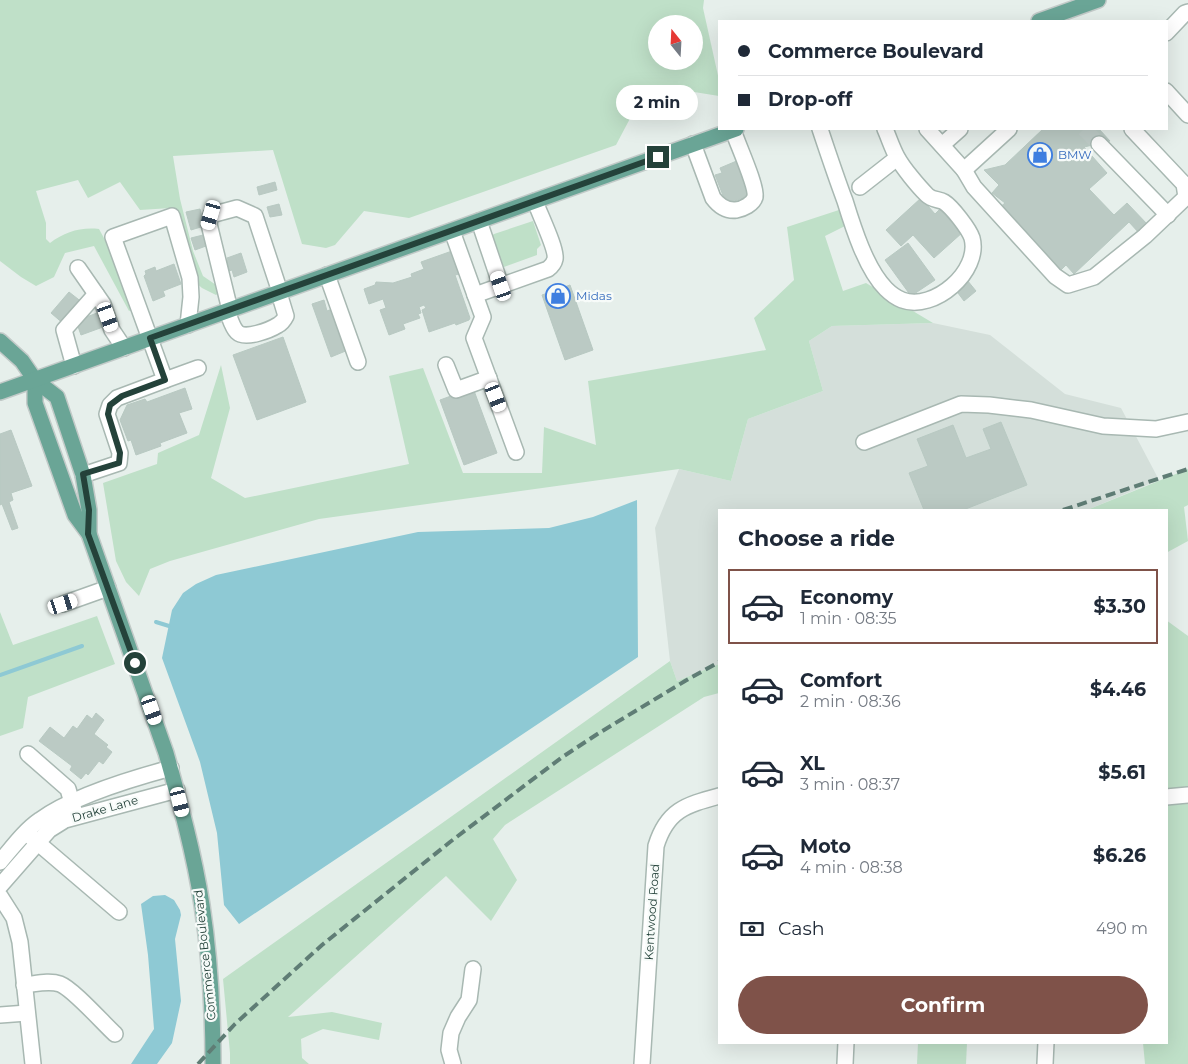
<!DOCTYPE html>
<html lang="en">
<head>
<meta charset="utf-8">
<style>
  :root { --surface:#fff; --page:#f2f2f3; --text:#1f2937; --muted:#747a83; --line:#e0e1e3; --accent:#7f5249 }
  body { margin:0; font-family:Montserrat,sans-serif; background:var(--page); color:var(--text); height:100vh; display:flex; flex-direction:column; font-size:19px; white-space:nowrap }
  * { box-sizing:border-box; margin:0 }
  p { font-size:16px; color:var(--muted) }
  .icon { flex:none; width:28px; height:28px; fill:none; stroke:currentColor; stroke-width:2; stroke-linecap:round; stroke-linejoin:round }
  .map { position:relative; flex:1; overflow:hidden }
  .drawer { position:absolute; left:718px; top:509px; width:450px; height:535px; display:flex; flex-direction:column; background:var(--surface); border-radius:0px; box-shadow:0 5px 20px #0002 }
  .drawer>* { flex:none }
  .guide { position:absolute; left:718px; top:20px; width:450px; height:110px; border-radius:0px; box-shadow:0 5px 20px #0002; display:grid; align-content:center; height:110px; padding:0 20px; background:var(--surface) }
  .needle { width:32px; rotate:342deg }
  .fabs { position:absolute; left:648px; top:15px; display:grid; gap:10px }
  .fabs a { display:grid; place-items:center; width:55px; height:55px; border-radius:50%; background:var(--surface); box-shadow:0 5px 20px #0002; font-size:25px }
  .end { position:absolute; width:22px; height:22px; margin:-11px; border:6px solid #24423a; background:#fff; box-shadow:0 0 0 2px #fff }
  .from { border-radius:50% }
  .bubble { position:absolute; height:35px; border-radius:18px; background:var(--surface); box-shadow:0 5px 20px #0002; font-size:16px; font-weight:700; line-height:35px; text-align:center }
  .car { position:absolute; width:15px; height:30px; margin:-15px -8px; border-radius:6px; box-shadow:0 0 4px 1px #0007; background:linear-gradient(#fff 24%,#345 0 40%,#fff 0 76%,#345 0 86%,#fff 0) }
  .guide b { display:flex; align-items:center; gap:18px; height:48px; font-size:19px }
  .guide b+b { border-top:1px solid var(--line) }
  .guide i { width:12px; height:12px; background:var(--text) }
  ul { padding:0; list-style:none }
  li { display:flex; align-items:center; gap:15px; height:75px; margin:0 10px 8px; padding:0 10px; border:2px solid transparent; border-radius:0px }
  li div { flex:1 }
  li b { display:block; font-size:19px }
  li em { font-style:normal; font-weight:700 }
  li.selected { border-color:var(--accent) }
  li>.icon { width:45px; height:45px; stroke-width:1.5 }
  h2 { padding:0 20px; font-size:22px; line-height:60px }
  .pay { display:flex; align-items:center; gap:12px; height:55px; padding:0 20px; font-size:19px }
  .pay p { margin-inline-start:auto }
  .button { display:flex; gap:10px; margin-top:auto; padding:10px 20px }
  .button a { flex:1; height:58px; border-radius:30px; background:var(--accent); color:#fff; font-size:20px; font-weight:700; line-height:58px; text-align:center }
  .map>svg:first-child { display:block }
</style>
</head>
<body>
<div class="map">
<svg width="1188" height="1064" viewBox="0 0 1188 1064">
  <rect width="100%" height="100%" fill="#e6efeb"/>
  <polygon fill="#d4dfda" points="933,323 990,335 1065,394 1121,408 1159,480 1087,510 719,510 719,664 677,681 670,661 655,528 679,469 731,481 748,419 823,391 809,341 832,326"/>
  <g fill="#bfe0c8" fill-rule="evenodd">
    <path d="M0,0H704L703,8L719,80V96L688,91L669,120L644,92L616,145L409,218L364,211L335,245L326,248L302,244L273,150L173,156L180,199L193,251L203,276L219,287L220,292L216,295L202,288L194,281L171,208L140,210L120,182L88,198L78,180L36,191L46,223V239L50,243C65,232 80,227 99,229L121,269L135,308L129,311L94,246L65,253L54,277L36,286L21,277L0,261ZM656,24H694V61H656Z"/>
    <polygon points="842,209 847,225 825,236 843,291 866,283 933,323 832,326 809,341 823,391 748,419 731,481 679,469 319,519 170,561 150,569 139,596 126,582 116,561 103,483 157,464 158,453 199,435 221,365 230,408 211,478 245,498 409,464 389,376 423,368 463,473 542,473 544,427 596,445 588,381 766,350 754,318 794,280 787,227"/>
    <polygon points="533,221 541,245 537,249 537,255 504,267 490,237 494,234"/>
    <polygon points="1188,469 1188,505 1184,507 1188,541 1166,553 1166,510 1087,510"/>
    <polygon points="0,612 13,645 97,616 115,664 28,697 23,728 0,736"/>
    <polygon points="1166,620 1188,636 1188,1064 1145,1064 1143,1043 1166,1042"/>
    <polygon points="670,661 677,681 719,664 719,693 704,697 505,825 493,839 517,880 491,921 446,876 288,1017 332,1012 382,1023 379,1040 323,1029 301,1039 302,1058 309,1064 230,1064 230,1053 223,979"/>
    <polygon points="918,1043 967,1043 966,1064 917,1064"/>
  </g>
  <g fill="#8ec9d4">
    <polygon points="637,500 638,657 239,924 224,905 217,833 200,762 162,658 172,610 183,593 196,584 216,575 418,532 549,528 593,517"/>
    <polygon points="165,895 174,900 180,910 181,915 175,939 181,1001 172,1043 157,1064 131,1064 154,1029 148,955 141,904 153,896"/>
  </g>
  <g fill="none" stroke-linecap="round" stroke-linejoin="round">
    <g stroke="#8ec9d4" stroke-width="4">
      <polyline points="156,622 169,626"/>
      <polyline points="0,675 82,646"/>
    </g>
  </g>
  <g fill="#bbcac4" stroke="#b8c9c2">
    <polygon points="1043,129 1099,129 1110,141 1084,147 1107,173 1089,189 1114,215 1127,203 1148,225 1139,233 1129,222 1074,274 1066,265 1060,271 999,208 1005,203 992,193 999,185 984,170 1005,165"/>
    <polygon points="739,160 749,189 746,197 731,202 724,198 715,175 722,173 720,168"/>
    <polygon points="275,182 277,190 259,195 257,187"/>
    <polygon points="921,198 935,214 941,208 963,232 934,258 913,235 901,246 886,230"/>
    <polygon points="279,204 282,215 270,217 267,207"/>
    <polygon points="200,209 204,226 191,230 186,212"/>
    <polygon points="203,235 206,246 195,250 191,238"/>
    <polygon points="908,243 935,280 911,296 885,260"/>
    <polygon points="452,251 459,274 455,275 470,318 469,320 456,325 455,323 429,332 422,310 426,308 424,305 419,307 421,313 418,314 420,318 403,324 405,329 389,335 380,310 386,308 383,299 369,304 364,289 375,285 376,282 393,283 412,277 411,274 424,269 421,262"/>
    <polygon points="241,253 247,272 234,277 232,270 229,271 226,261 228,260 227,258"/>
    <polygon points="174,264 181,284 163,291 165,296 153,301 144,276 146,274 145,271 155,267 156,271"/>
    <polygon points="967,280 976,291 964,301 955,289"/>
    <polygon points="570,285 593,350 565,360 542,295"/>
    <polygon points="69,292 83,303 65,325 51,313"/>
    <polygon points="324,300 327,311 332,309 348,350 331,357 312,304"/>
    <polygon points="97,313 103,327 81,335 76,321"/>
    <polygon points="283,337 306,402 257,420 233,355"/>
    <polygon points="185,388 192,409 179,413 187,433 160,443 161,446 136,455 131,440 128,441 120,420 127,405 145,399 147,402"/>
    <polygon points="473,388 497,453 464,465 440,400"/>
    <polygon points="1001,422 1027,485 963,510 924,510 909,473 928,466 917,439 953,425 966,458 991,449 983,429"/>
    <polygon points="11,430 32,486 11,493 13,500 9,502 18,528 12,530 2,504 0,505 0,434"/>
    <polygon points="96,713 104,720 94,734 108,745 106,747 112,752 103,764 99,761 88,775 86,773 81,779 70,770 72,766 39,741 50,727 64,738 73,726 77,729 87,715 92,719"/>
  </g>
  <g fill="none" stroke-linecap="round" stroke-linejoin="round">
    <polyline stroke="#bfccc8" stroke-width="15" stroke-dasharray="15 8" stroke-linecap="butt" points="1084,129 1099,144"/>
    <defs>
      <g id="minor">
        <polyline points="1166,33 1185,13 1188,12"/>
        <polyline points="1166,91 1188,115"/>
        <path d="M820,129C828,153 836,177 845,201C853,227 866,269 886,289C890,293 897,298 902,300C934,312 981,271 972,238C969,229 952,207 944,202C939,199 932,200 927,195C918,186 903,168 897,157C892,148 889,138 885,129"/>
        <polyline points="927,129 964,170 1009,129"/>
        <path d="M693,144L713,198C719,206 726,211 736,210C743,209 753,204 755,197C757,186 737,143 733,130"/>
        <polyline points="1099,144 1168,215"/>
        <polyline points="942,145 960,129"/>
        <polyline points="964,170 974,187 1055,276 1068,285 1094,277 1145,236 1186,197 1184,184 1132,129"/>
        <polyline points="860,187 897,158"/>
        <polyline points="479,221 501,286"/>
        <polyline points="452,231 483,317 474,338 516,452"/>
        <polyline points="78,268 103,304 112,330 124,348"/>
        <polyline points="327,275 358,362"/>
        <path d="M475,295L548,269C552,266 554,264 555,259C557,249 539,213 535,201"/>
        <polyline points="230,310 209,224 211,215 237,208 255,216 280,292"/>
        <path d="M227,311C230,318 232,327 237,332C245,340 270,330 278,325C282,323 284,320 286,316L279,293"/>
        <polyline points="188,325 191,297 190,278 172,216 113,237 165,380 198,368"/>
        <polyline points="446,365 456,390 489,378"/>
        <polyline points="74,366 64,330 96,294"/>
        <polyline points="864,442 961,404 989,405 1031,410 1103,426 1156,429 1188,422"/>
        <polyline points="83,475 119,463 120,453 107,414 110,405 117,398 165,380"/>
        <polyline points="63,604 108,588"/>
        <polyline points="28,754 68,789 74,810"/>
        <polyline points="1166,797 1188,795"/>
        <polyline points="31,837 119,912"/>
        <path d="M0,862C12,848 24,831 40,820C73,796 130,779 171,768"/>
        <polyline points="0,886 49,830 65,820 177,790"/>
        <polyline points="0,896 14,918 20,942 33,1064"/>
        <path d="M24,985C35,984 49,980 60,984C73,989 103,1023 115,1034"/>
        <polyline points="0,1015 27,1013"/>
        <polyline points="453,1064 449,1050 451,1033 458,1017 469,1000 473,969"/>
        <path d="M642,1064L656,846C667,810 686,805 719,796"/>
        <polyline points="845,1064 846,1042"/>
        <polyline points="1045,1064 1046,1042"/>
      </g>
      <g id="major">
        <polyline points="1039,21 1098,0"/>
        <polyline points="0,341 22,361 35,380 57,397 83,475 89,510 89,534"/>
        <path d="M35,380V403L75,515L89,534L166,753C180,803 194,853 202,905C210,957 213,1011 213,1064"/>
        <polyline points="0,392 736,129"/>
      </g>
    </defs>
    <use href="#minor" stroke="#a8b8b2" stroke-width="18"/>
    <use href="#major" stroke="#c2cac8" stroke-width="18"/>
    <use href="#minor" stroke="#fff" stroke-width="15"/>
    <use href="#major" stroke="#6aa596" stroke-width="15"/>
    <g stroke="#5f7d75" stroke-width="4" stroke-dasharray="10 5" stroke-linecap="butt">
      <polyline points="1063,510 1188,469"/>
      <polyline points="198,1064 235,1024 322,945 450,842 561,758 599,733 685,681 719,662"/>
    </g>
  </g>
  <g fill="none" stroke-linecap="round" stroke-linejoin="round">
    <polyline stroke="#24423a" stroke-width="6" points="135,663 88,534 89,510 83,474 119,463 120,453 108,414 110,405 122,396 165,380 150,338 658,157"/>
  </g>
  <defs>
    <symbol id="shop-ring" viewBox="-11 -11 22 22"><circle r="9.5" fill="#f7fbf9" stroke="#3f7fe0" stroke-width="1.5"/><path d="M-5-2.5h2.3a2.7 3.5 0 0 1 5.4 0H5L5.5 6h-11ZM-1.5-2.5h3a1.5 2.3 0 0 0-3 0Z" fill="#3f7fe0"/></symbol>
  </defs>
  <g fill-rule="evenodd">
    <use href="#shop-ring" x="1026" y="141" width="28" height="28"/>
    <use href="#shop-ring" x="544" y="282" width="28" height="28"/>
  </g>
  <g text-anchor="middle" stroke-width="4.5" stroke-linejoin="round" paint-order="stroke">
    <g font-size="12" fill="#366cbe" stroke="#f7fbf9" text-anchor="start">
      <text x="1058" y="159">BMW</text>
      <text x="576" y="300">Midas</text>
    </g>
    <g font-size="12" fill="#24423a" stroke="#f7fbf9">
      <text transform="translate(105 809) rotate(-16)" y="4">Drake Lane</text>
      <text transform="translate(652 912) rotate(-86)" y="4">Kentwood Road</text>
      <text transform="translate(205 955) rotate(-96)" y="4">Commerce Boulevard</text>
    </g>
  </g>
</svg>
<div class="fabs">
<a><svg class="needle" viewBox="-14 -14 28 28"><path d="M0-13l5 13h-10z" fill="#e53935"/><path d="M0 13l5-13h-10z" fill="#747a83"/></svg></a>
</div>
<i class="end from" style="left:135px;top:663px"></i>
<i class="end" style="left:658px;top:157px"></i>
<div class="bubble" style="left:616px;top:85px;width:82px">2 min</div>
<i class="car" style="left:211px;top:215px;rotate:196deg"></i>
<i class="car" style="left:501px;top:286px;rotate:341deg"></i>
<i class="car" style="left:108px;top:317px;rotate:160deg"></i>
<i class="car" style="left:496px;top:397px;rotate:159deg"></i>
<i class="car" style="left:63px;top:604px;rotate:72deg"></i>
<i class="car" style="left:152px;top:710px;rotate:161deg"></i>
<i class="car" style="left:180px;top:802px;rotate:166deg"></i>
<div class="guide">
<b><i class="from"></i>Commerce Boulevard</b>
<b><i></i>Drop-off</b>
</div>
<section class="drawer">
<h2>Choose a ride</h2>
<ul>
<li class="selected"><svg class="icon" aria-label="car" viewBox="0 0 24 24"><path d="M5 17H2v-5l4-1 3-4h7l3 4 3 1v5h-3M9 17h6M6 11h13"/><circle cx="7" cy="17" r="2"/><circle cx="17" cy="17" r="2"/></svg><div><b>Economy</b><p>1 min · 08:35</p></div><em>$3.30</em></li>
<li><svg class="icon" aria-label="car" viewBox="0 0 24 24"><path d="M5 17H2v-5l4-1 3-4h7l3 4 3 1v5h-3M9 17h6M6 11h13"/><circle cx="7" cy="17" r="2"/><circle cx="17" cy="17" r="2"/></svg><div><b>Comfort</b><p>2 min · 08:36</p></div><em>$4.46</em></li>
<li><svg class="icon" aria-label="car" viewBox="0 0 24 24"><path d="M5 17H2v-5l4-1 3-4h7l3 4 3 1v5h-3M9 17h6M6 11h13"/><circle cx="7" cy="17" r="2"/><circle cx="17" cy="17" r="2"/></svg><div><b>XL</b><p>3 min · 08:37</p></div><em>$5.61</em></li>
<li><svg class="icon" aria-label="car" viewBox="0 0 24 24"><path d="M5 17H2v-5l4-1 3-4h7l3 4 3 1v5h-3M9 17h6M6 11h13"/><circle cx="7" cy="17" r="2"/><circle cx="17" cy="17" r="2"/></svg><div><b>Moto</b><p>4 min · 08:38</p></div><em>$6.26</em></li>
</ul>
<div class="pay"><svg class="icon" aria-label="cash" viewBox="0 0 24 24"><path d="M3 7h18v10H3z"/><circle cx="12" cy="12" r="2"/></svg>Cash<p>490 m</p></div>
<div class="button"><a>Confirm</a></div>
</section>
</div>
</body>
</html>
